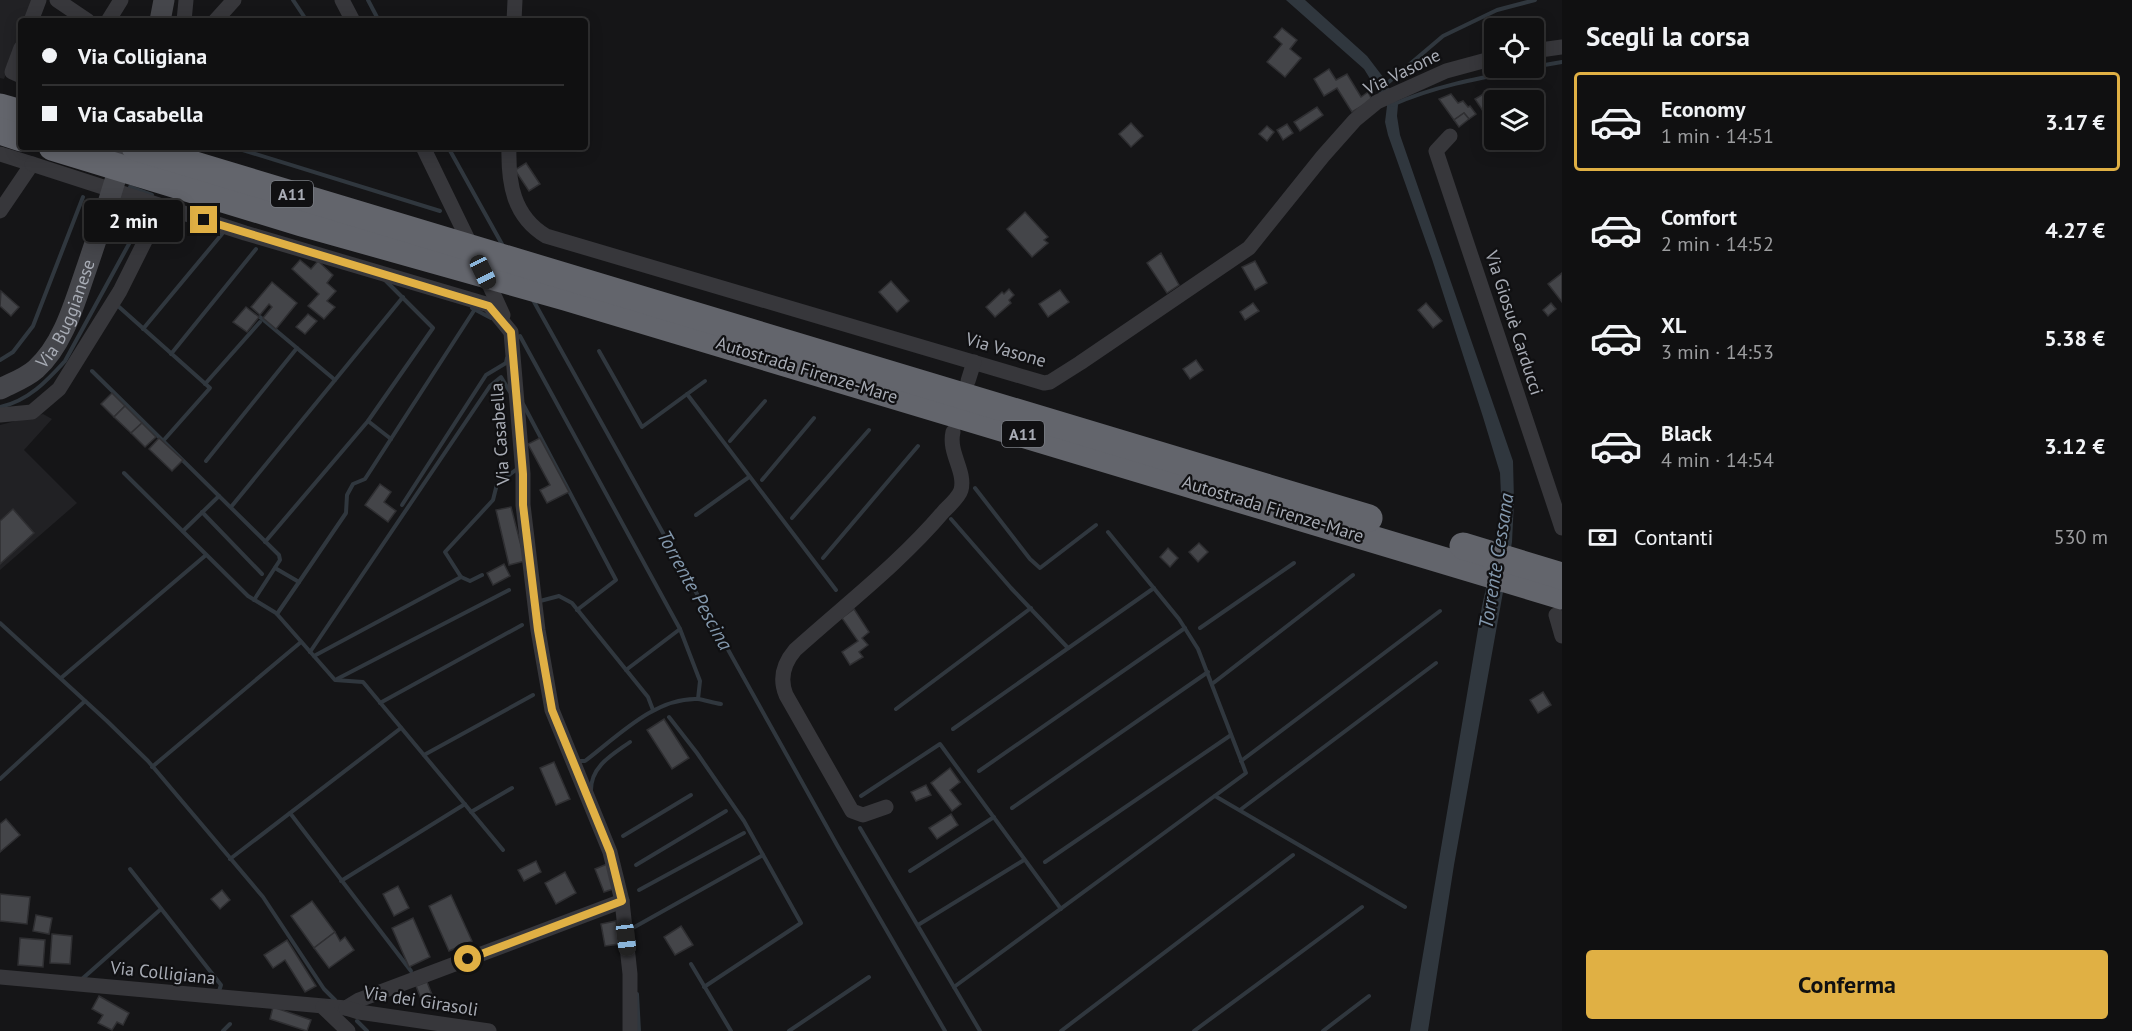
<!DOCTYPE html>
<html lang="it">
<head>
<meta charset="utf-8">
<style>
  :root { --surface:#101011; --page:#1e1e1f; --text:#f1f3f6; --muted:#9c9d9f; --line:#303031; --accent:#e0b044 }
  body { margin:0; font-family:"PT Sans",sans-serif; background:var(--page); color:var(--text); height:100vh; display:flex; flex-direction:column; font-size:22px; white-space:nowrap }
  * { box-sizing:border-box; margin:0 }
  p { font-size:20px; color:var(--muted) }
  .icon { flex:none; width:33px; height:33px; fill:none; stroke:currentColor; stroke-width:2; stroke-linecap:round; stroke-linejoin:round }
  .map { position:relative; flex:1; overflow:hidden }
  .side { display:flex; flex-direction:column; background:var(--surface); width:570px }
  .side>* { flex:none }
  .banner { position:absolute; left:18px; top:18px; width:570px; height:132px; border-radius:6px; box-shadow:0 3px 15px #0003,0 0 0 2px var(--line); display:grid; align-content:center; height:132px; padding:0 24px; background:var(--surface) }
  .buttons { position:absolute; left:1484px; top:18px; display:grid; gap:12px }
  .buttons a { display:grid; place-items:center; width:60px; height:60px; border-radius:6px; background:var(--surface); box-shadow:0 3px 15px #0003,0 0 0 2px var(--line); font-size:30px }
  .end { position:absolute; width:27px; height:27px; margin:-14px; border:8px solid #e0b044; background:#111; box-shadow:0 0 0 3px #111 }
  .from { border-radius:50% }
  .bubble { position:absolute; height:42px; border-radius:6px; background:var(--surface); box-shadow:0 3px 15px #0003,0 0 0 2px var(--line); font-size:20px; font-weight:600; line-height:42px; text-align:center }
  .car { position:absolute; width:18px; height:36px; margin:-18px -9px; border-radius:8px; box-shadow:0 0 4px 2px #0007; background:linear-gradient(#222 24%,#8ab4d8 0 40%,#222 0 76%,#8ab4d8 0 86%,#222 0) }
  .banner b { display:flex; align-items:center; gap:21px; height:57px; font-size:22px }
  .banner b+b { border-top:2px solid var(--line) }
  .banner i { width:15px; height:15px; background:var(--text) }
  ul { padding:0; list-style:none }
  li { display:flex; align-items:center; gap:18px; height:99px; margin:0 12px 9px; padding:0 12px; border:3px solid transparent; border-radius:6px }
  li div { flex:1 }
  li b { display:block; font-size:22px }
  li em { font-style:normal; font-weight:600 }
  li.selected { border-color:var(--accent) }
  li>.icon { width:54px; height:54px; stroke-width:1.5 }
  h2 { padding:0 24px; font-size:27px; line-height:72px }
  .pay { display:flex; align-items:center; gap:15px; height:66px; padding:0 24px; font-size:22px }
  .pay p { margin-inline-start:auto }
  .primary-button { display:flex; gap:12px; margin-top:auto; padding:12px 24px }
  .primary-button a { flex:1; height:69px; border-radius:6px; background:var(--accent); color:#111; font-size:24px; font-weight:600; line-height:69px; text-align:center }
  main { display:flex; flex:1; min-height:0 }
  .map>svg:first-child { display:block }
</style>
</head>
<body>
<main>
<div class="map">
<svg width="1562" height="1031" viewBox="0 0 1562 1031">
  <rect width="100%" height="100%" fill="#151517"/>
  <g fill="#212124">
    <polygon points="0,0 36,0 28,21 21,21 21,37 4,79 0,78"/>
    <polygon points="43,414 52,419 24,450 77,503 0,570 0,425"/>
  </g>
  <polygon fill="#30373e" points="1286,0 1305,0 1367,56 1383,77 1398,105 1397,116 1400,135 1513,461 1514,501 1512,542 1454,865 1428,1031 1410,1031 1482,606 1500,524 1501,495 1500,473 1483,417 1432,259 1388,135 1385,122 1387,106 1364,69"/>
  <g fill="none" stroke-linecap="round" stroke-linejoin="round">
    <g stroke="#30373e" stroke-width="4">
      <polyline points="293,0 307,21"/>
      <polyline points="368,0 379,21"/>
      <polyline points="1533,67 1562,62"/>
      <polyline points="1384,86 1443,36 1497,10 1535,0"/>
      <path d="M1392,105C1436,85 1485,77 1533,68"/>
      <polyline points="233,147 440,211"/>
      <polyline points="448,147 503,246"/>
      <polyline points="130,187 152,195"/>
      <polyline points="533,300 837,845 945,1031"/>
      <polyline points="118,306 210,388 163,441"/>
      <polyline points="472,308 491,318"/>
      <polyline points="260,317 335,380"/>
      <polyline points="143,329 222,234"/>
      <polyline points="520,336 680,629 700,681 698,699"/>
      <polyline points="599,351 642,427 705,381"/>
      <polyline points="171,354 256,249"/>
      <polyline points="0,360 13,352 33,326 83,197"/>
      <polyline points="92,371 279,555 280,560 254,600"/>
      <polyline points="205,384 260,322"/>
      <polyline points="687,394 836,590"/>
      <polyline points="523,404 616,580 577,610"/>
      <path d="M0,407C28,401 47,381 65,361L142,220"/>
      <polyline points="368,421 391,439"/>
      <polyline points="730,441 765,401"/>
      <polyline points="206,461 297,348"/>
      <polyline points="124,473 248,596 276,613 335,680 363,682 503,850"/>
      <polyline points="762,480 814,418"/>
      <polyline points="975,488 1030,559 1040,568 1096,525"/>
      <polyline points="402,505 486,375 506,363 507,358"/>
      <polyline points="231,507 403,297"/>
      <polyline points="202,512 262,574"/>
      <polyline points="696,515 749,477"/>
      <polyline points="792,518 869,430"/>
      <polyline points="951,519 1011,588 1068,648"/>
      <polyline points="183,531 219,496"/>
      <polyline points="265,542 368,421 433,328 385,280"/>
      <polyline points="823,558 918,446"/>
      <polyline points="275,568 299,582 277,614"/>
      <polyline points="482,575 470,581 461,577 445,552 493,500 497,484 517,469"/>
      <polyline points="299,582 346,513 347,495 353,484 365,479 475,309"/>
      <polyline points="540,601 559,596 572,603 648,697 653,710"/>
      <polyline points="0,623 107,721 148,761 263,897 324,989 335,1000"/>
      <polyline points="1200,628 1294,563"/>
      <polyline points="310,652 490,386 501,377 510,392"/>
      <polyline points="314,656 461,577"/>
      <polyline points="626,670 680,629"/>
      <polyline points="61,678 206,555"/>
      <polyline points="337,679 509,590"/>
      <polyline points="1212,684 1353,575"/>
      <polyline points="380,703 522,625"/>
      <polyline points="896,709 1031,608"/>
      <polyline points="669,717 697,753 744,821 801,923 704,987"/>
      <polyline points="953,729 1154,588"/>
      <polyline points="424,755 533,695"/>
      <path d="M578,761H585C617,737 655,697 698,699C705,700 713,703 721,704"/>
      <polyline points="1241,761 1440,611"/>
      <polyline points="152,767 301,642"/>
      <polyline points="979,771 1185,628"/>
      <polyline points="0,779 85,701"/>
      <path d="M591,790C591,766 612,755 630,742"/>
      <polyline points="861,796 940,744 1061,909"/>
      <polyline points="1215,796 1405,907"/>
      <polyline points="1012,808 1208,672"/>
      <polyline points="1240,810 1436,663"/>
      <polyline points="471,812 512,788"/>
      <polyline points="290,813 411,971"/>
      <polyline points="860,828 980,1031"/>
      <polyline points="623,836 691,795"/>
      <polyline points="230,859 401,728"/>
      <polyline points="1045,862 1231,735"/>
      <polyline points="636,865 726,811"/>
      <polyline points="130,869 221,985 219,991 216,991"/>
      <polyline points="910,871 994,817"/>
      <polyline points="341,881 465,804"/>
      <polyline points="639,890 744,833"/>
      <polyline points="918,925 1024,860"/>
      <polyline points="631,929 763,855"/>
      <polyline points="691,964 731,1031"/>
      <polyline points="82,979 161,909"/>
      <polyline points="954,987 1246,773 1198,649 1179,619 1108,532"/>
      <polyline points="637,994 639,1031"/>
      <polyline points="357,1021 367,1031"/>
      <polyline points="223,1031 230,1024"/>
      <polyline points="789,1031 869,977"/>
      <polyline points="1061,1031 1293,855"/>
      <polyline points="1194,1031 1362,907"/>
      <polyline points="1323,1031 1369,996"/>
    </g>
  </g>
  <g fill="#444549" stroke="#2f2f32" stroke-width="1.5">
    <polygon points="1282,28 1297,40 1290,49 1301,58 1285,77 1267,62 1282,44 1274,37"/>
    <polygon points="1329,69 1336,80 1347,74 1361,97 1368,92 1372,100 1352,112 1337,88 1324,96 1314,79"/>
    <polygon points="1485,93 1492,105 1483,111 1475,99"/>
    <polygon points="1451,94 1458,103 1463,101 1468,107 1470,106 1476,114 1469,119 1464,113 1454,120 1439,99"/>
    <polygon points="1317,107 1323,115 1300,131 1294,122"/>
    <polygon points="1464,113 1469,119 1459,127 1454,120"/>
    <polygon points="1131,123 1143,136 1131,147 1119,134"/>
    <polygon points="1287,124 1293,133 1283,140 1277,130"/>
    <polygon points="1267,126 1274,132 1267,141 1259,134"/>
    <polygon points="526,163 540,184 529,191 515,170"/>
    <polygon points="1025,212 1048,237 1044,240 1048,243 1032,257 1007,229"/>
    <polygon points="1161,253 1179,285 1167,293 1147,263"/>
    <polygon points="300,260 311,269 318,261 333,275 327,283 336,291 327,301 335,307 324,319 308,306 319,294 292,269"/>
    <polygon points="1255,261 1267,283 1255,290 1242,267"/>
    <polygon points="1562,273 1562,302 1548,284"/>
    <polygon points="891,281 909,301 897,312 879,292"/>
    <polygon points="272,282 297,303 276,329 263,318 272,307 269,304 260,315 251,307"/>
    <polygon points="1009,289 1014,295 1009,300 1011,303 995,317 986,307 1002,292 1004,294"/>
    <polygon points="1060,290 1069,302 1048,317 1039,304"/>
    <polygon points="1,291 19,307 11,316 0,306"/>
    <polygon points="1253,303 1259,311 1245,320 1240,312"/>
    <polygon points="1426,303 1442,321 1433,328 1418,310"/>
    <polygon points="1551,303 1556,309 1548,316 1543,310"/>
    <polygon points="246,307 259,317 247,332 233,322"/>
    <polygon points="308,314 317,321 305,334 296,327"/>
    <polygon points="1196,360 1203,370 1190,379 1183,369"/>
    <polygon points="112,393 125,406 114,417 101,404"/>
    <polygon points="125,406 142,423 131,433 114,417"/>
    <polygon points="142,423 156,437 145,447 131,433"/>
    <polygon points="159,438 183,460 172,471 149,449"/>
    <polygon points="540,438 569,492 547,503 540,490 550,485 528,444"/>
    <polygon points="380,484 391,492 384,502 396,511 388,522 365,505"/>
    <polygon points="511,507 525,561 509,565 496,510"/>
    <polygon points="13,509 34,533 0,564 0,521"/>
    <polygon points="1199,543 1208,552 1198,562 1189,552"/>
    <polygon points="1168,548 1178,558 1170,567 1160,557"/>
    <polygon points="504,564 510,576 493,585 487,573"/>
    <polygon points="854,609 869,632 862,638 868,645 859,652 863,657 850,665 842,652 858,641 842,618"/>
    <polygon points="1543,692 1551,705 1538,713 1530,700"/>
    <polygon points="664,719 689,758 672,769 647,730"/>
    <polygon points="554,762 570,799 556,805 540,768"/>
    <polygon points="950,768 960,782 950,790 961,804 952,811 931,783"/>
    <polygon points="926,785 931,795 916,801 911,792"/>
    <polygon points="951,814 958,825 937,839 929,828"/>
    <polygon points="6,819 20,835 0,852 0,824"/>
    <polygon points="536,861 541,872 524,881 518,870"/>
    <polygon points="607,864 616,888 604,892 595,869"/>
    <polygon points="565,872 576,893 556,904 545,883"/>
    <polygon points="398,886 409,908 394,916 383,894"/>
    <polygon points="222,890 230,900 220,909 211,899"/>
    <polygon points="0,894 30,897 27,924 0,921"/>
    <polygon points="451,895 472,941 449,951 429,906"/>
    <polygon points="312,901 335,932 314,948 291,916"/>
    <polygon points="36,915 52,918 49,934 33,931"/>
    <polygon points="413,918 430,957 409,967 392,928"/>
    <polygon points="616,921 620,944 605,946 601,924"/>
    <polygon points="681,926 693,945 675,955 664,937"/>
    <polygon points="335,932 340,941 345,937 354,950 329,968 314,948"/>
    <polygon points="52,934 72,936 70,964 50,963"/>
    <polygon points="20,938 45,940 43,967 18,965"/>
    <polygon points="287,940 316,986 305,992 285,960 273,968 264,955"/>
    <polygon points="427,982 436,1005 425,1009 416,986"/>
    <polygon points="99,996 129,1013 123,1025 117,1022 112,1030 98,1023 103,1015 92,1009"/>
    <polygon points="273,1007 311,1020 307,1031 270,1019"/>
  </g>
  <g fill="none" stroke-linecap="round" stroke-linejoin="round">
    <g stroke="#37373b" stroke-width="15">
      <polyline points="57,0 88,21"/>
      <polyline points="342,0 353,21"/>
      <polyline points="31,21 39,0"/>
      <polyline points="108,21 121,0"/>
      <polyline points="184,21 186,0"/>
      <polyline points="215,21 234,0"/>
      <polyline points="514,21 515,0"/>
      <polyline points="21,48 12,72 21,76"/>
      <polyline points="1533,51 1562,47"/>
      <polyline points="1450,136 1436,151 1562,528"/>
      <polyline points="423,147 473,250"/>
      <path d="M509,147C508,183 513,216 546,236L1044,383L1050,382L1080,363L1249,248L1323,156L1355,120L1377,102L1446,71L1494,58"/>
      <polyline points="0,154 32,164 0,211"/>
      <polyline points="32,164 245,233 489,305 511,332 523,474 523,505 538,630 552,710 610,852 622,901 630,974 630,1031"/>
      <polyline points="483,271 503,315"/>
      <polyline points="968,381 974,362"/>
      <polyline points="0,415 32,412 59,389 120,291 162,207"/>
      <polyline points="1556,615 1562,636"/>
      <path d="M886,807L863,815L852,811L786,695C779,678 784,663 795,650C846,604 900,563 944,511C950,505 959,497 961,490C966,471 948,453 953,432"/>
      <polyline points="0,977 346,1008 359,1000 622,901"/>
      <polyline points="323,1007 348,1031"/>
      <polyline points="346,1008 359,1012 489,1031"/>
    </g>
    <g stroke="#45464b" stroke-width="21">
      <polyline points="160,21 164,0"/>
      <path id="s1" d="M0,389C12,383 26,378 36,369C64,344 75,301 87,267C100,229 112,192 123,154"/>
    </g>
    <g stroke="#63656c" stroke-width="27">
      <polyline points="0,107 21,113"/>
      <polyline points="0,131 21,138"/>
      <polyline points="52,147 302,223 565,297 1562,596"/>
      <polyline points="135,147 1369,518"/>
      <polyline points="1463,546 1562,576"/>
    </g>
  </g>
  <g fill="none" stroke-linecap="round" stroke-linejoin="round">
    <polyline stroke="#e0b044" stroke-width="8" points="204,220 489,306 511,332 523,474 523,505 538,630 552,710 610,852 622,901 468,959"/>
  </g>
  <g text-anchor="middle" stroke-width="4.5" stroke-linejoin="round" paint-order="stroke">
    <g fill="#101012" stroke="#7a7d84" stroke-width="1.5">
      <rect x="271" y="181" width="42" height="26" rx="4.5"/>
      <rect x="1002" y="421" width="42" height="26" rx="4.5"/>
    </g>
    <g font-size="16" font-weight="bold" fill="#a8acb5">
      <text x="292" y="200">A11</text>
      <text x="1023" y="440">A11</text>
    </g>
    <g font-size="18" fill="#a8acb5" stroke="#101012">
      <text transform="translate(1402 72) rotate(-26)" y="6">Via Vasone</text>
      <text dy="6" stroke="none"><textPath href="#s1" startOffset="105">Via Buggianese</textPath></text>
      <text transform="translate(1514 323) rotate(72)" y="6">Via Giosuè Carducci</text>
      <text transform="translate(1006 350) rotate(16)" y="6">Via Vasone</text>
      <text transform="translate(807 370) rotate(17)" y="6">Autostrada Firenze-Mare</text>
      <text transform="translate(500 434) rotate(-94)" y="6">Via Casabella</text>
      <text transform="translate(1273 509) rotate(17)" y="6">Autostrada Firenze-Mare</text>
      <text transform="translate(163 973) rotate(6)" y="6">Via Colligiana</text>
      <text transform="translate(421 1001) rotate(9)" y="6">Via dei Girasoli</text>
    </g>
    <g font-size="20" font-style="italic" fill="#8398ad" stroke="#101012">
      <text transform="translate(1496 561) rotate(-81)" y="7">Torrente Cessana</text>
      <text transform="translate(695 590) rotate(61)" y="7">Torrente Pescina</text>
    </g>
  </g>
</svg>
<div class="buttons">
<a><svg class="icon" aria-label="locate" viewBox="0 0 24 24"><circle cx="12" cy="12" r="6"/><path d="M12 2v4M12 18v4M2 12h4M18 12h4"/></svg></a>
<a><svg class="icon" aria-label="layers" viewBox="0 0 24 24"><path d="M12 4l9 5-9 5-9-5zM3 14l9 5 9-5"/></svg></a>
</div>
<i class="end from" style="left:468px;top:959px"></i>
<i class="end" style="left:204px;top:220px"></i>
<div class="bubble" style="left:84px;top:200px;width:99px">2 min</div>
<i class="car" style="left:483px;top:272px;rotate:154deg"></i>
<i class="car" style="left:626px;top:938px;rotate:173deg"></i>
<div class="banner">
<b><i class="from"></i>Via Colligiana</b>
<b><i></i>Via Casabella</b>
</div>
</div>
<section class="side">
<h2>Scegli la corsa</h2>
<ul>
<li class="selected"><svg class="icon" aria-label="car" viewBox="0 0 24 24"><path d="M5 17H2v-5l4-1 3-4h7l3 4 3 1v5h-3M9 17h6M6 11h13"/><circle cx="7" cy="17" r="2"/><circle cx="17" cy="17" r="2"/></svg><div><b>Economy</b><p>1 min · 14:51</p></div><em>3.17 €</em></li>
<li><svg class="icon" aria-label="car" viewBox="0 0 24 24"><path d="M5 17H2v-5l4-1 3-4h7l3 4 3 1v5h-3M9 17h6M6 11h13"/><circle cx="7" cy="17" r="2"/><circle cx="17" cy="17" r="2"/></svg><div><b>Comfort</b><p>2 min · 14:52</p></div><em>4.27 €</em></li>
<li><svg class="icon" aria-label="car" viewBox="0 0 24 24"><path d="M5 17H2v-5l4-1 3-4h7l3 4 3 1v5h-3M9 17h6M6 11h13"/><circle cx="7" cy="17" r="2"/><circle cx="17" cy="17" r="2"/></svg><div><b>XL</b><p>3 min · 14:53</p></div><em>5.38 €</em></li>
<li><svg class="icon" aria-label="car" viewBox="0 0 24 24"><path d="M5 17H2v-5l4-1 3-4h7l3 4 3 1v5h-3M9 17h6M6 11h13"/><circle cx="7" cy="17" r="2"/><circle cx="17" cy="17" r="2"/></svg><div><b>Black</b><p>4 min · 14:54</p></div><em>3.12 €</em></li>
</ul>
<div class="pay"><svg class="icon" aria-label="cash" viewBox="0 0 24 24"><path d="M3 7h18v10H3z"/><circle cx="12" cy="12" r="2"/></svg>Contanti<p>530 m</p></div>
<div class="primary-button"><a>Conferma</a></div>
</section>
</main>
</body>
</html>
